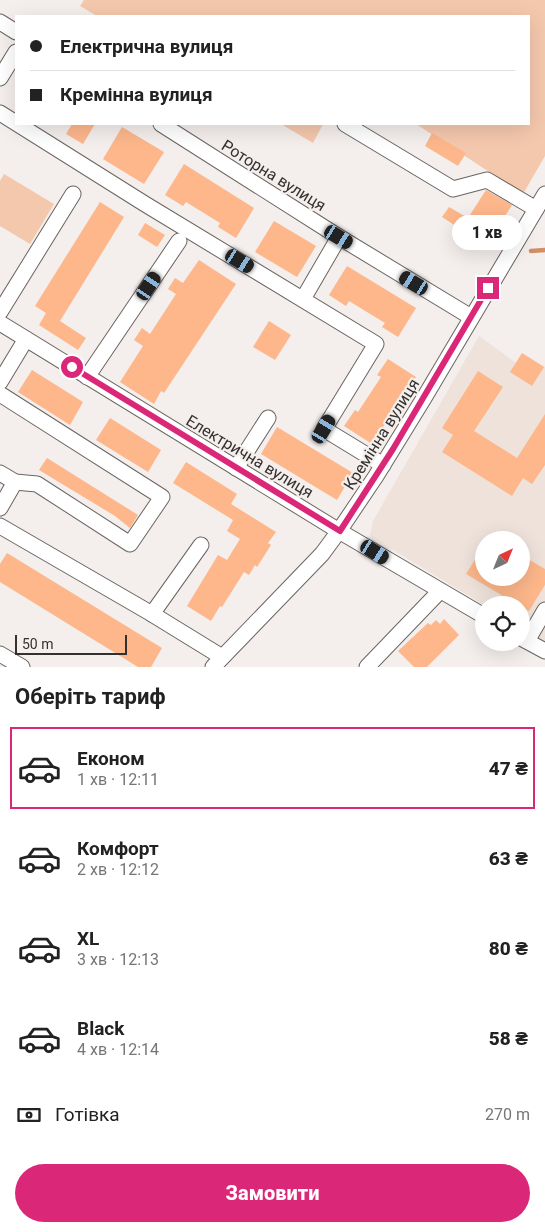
<!DOCTYPE html>
<html lang="uk">
<head>
<meta charset="utf-8">
<style>
  :root { --surface:#fff; --page:#f6f6f6; --text:#222; --muted:#767676; --line:#e0e0e0; --accent:#db2777 }
  body { margin:0; font-family:Roboto,sans-serif; background:var(--page); color:var(--text); height:100vh; display:flex; flex-direction:column; font-size:19px; white-space:nowrap }
  * { box-sizing:border-box; margin:0 }
  p { font-size:16px; color:var(--muted) }
  .icon { flex:none; width:28px; height:28px; fill:none; stroke:currentColor; stroke-width:2; stroke-linecap:round; stroke-linejoin:round }
  .map { position:relative; height:667px; overflow:hidden }
  .details { display:flex; flex-direction:column; background:var(--surface); flex:1 }
  .details>* { flex:none }
  .hud { position:absolute; left:15px; top:15px; width:515px; height:110px; border-radius:0px; box-shadow:0 5px 20px #0002; display:grid; align-content:center; height:110px; padding:0 15px; background:var(--surface) }
  .needle { width:32px; rotate:43deg }
  .controls { position:absolute; left:475px; top:531px; display:grid; gap:10px }
  .controls a { display:grid; place-items:center; width:55px; height:55px; border-radius:50%; background:var(--surface); box-shadow:0 5px 20px #0002; font-size:25px }
  .scale { position:absolute; left:15px; bottom:12px; width:112px; box-sizing:border-box; padding-left:5px; border:2px solid #333130; border-top:0; font-size:14px; line-height:18px; white-space:nowrap; color:#333130; -webkit-text-stroke:4px #f4eeec; paint-order:stroke }
  .end { position:absolute; width:22px; height:22px; margin:-11px; border:6px solid #db2777; background:#fff; box-shadow:0 0 0 2px #fff }
  .from { border-radius:50% }
  .bubble { position:absolute; height:35px; border-radius:18px; background:var(--surface); box-shadow:0 5px 20px #0002; font-size:16px; font-weight:800; line-height:35px; text-align:center }
  .car { position:absolute; width:15px; height:30px; margin:-15px -8px; border-radius:6px; box-shadow:0 0 4px 1px #0007; background:linear-gradient(#222 24%,#8ab4d8 0 40%,#222 0 76%,#8ab4d8 0 86%,#222 0) }
  .hud b { display:flex; align-items:center; gap:18px; height:48px; font-size:19px }
  .hud b+b { border-top:1px solid var(--line) }
  .hud i { width:12px; height:12px; background:var(--text) }
  ul { padding:0; list-style:none }
  li { display:flex; align-items:center; gap:15px; height:82px; margin:0 10px 8px; padding:0 5px; border:2px solid transparent; border-radius:0px }
  li div { flex:1 }
  li b { display:block; font-size:19px }
  li em { font-style:normal; font-weight:800 }
  li.active { border-color:var(--accent) }
  li>.icon { width:45px; height:45px; stroke-width:1.5 }
  h2 { padding:0 15px; font-size:22px; line-height:60px }
  .pay { display:flex; align-items:center; gap:12px; height:55px; padding:0 15px; font-size:19px }
  .pay p { margin-inline-start:auto }
  .button { display:flex; gap:10px; margin-top:auto; padding:10px 15px }
  .button a { flex:1; height:58px; border-radius:30px; background:var(--accent); color:#fff; font-size:20px; font-weight:800; line-height:58px; text-align:center }
  .map>svg:first-child { display:block }
</style>
</head>
<body>
<div class="map">
<svg width="545" height="667" viewBox="0 0 545 667">
  <rect width="100%" height="100%" fill="#f4eeec"/>
  <path fill="#eee2db" fill-rule="evenodd" d="M479,336L516,363L522,353L545,367V641L521,628V605H484L370,536L373,521ZM484,540H521V578H484Z"/>
  <g fill="#f4c8ad">
    <polygon points="84,0 545,0 545,156 523,194 416,124 529,124 529,16 97,16 80,6"/>
    <polygon points="281,124 323,124 313,143"/>
    <polygon points="4,174 54,204 30,244 0,226 0,181"/>
  </g>
  <g fill="none" stroke-linecap="round" stroke-linejoin="round">
    <polyline stroke="#d28e64" stroke-width="4.5" points="531,251 545,250"/>
  </g>
  <g fill="#fdb78b">
    <polygon points="72,124 95,124 83,144 66,134"/>
    <polygon points="122,127 164,152 144,184 103,159"/>
    <polygon points="432,133 466,153 458,166 425,146"/>
    <polygon points="184,164 254,208 236,238 218,227 220,223 186,202 183,206 165,195"/>
    <polygon points="486,190 512,205 495,232 484,226 476,239 442,217 449,207 468,218"/>
    <polygon points="100,202 124,217 60,321 86,338 78,350 39,325 46,313 35,306"/>
    <polygon points="274,221 316,246 297,277 255,252"/>
    <polygon points="145,223 165,235 157,247 138,235"/>
    <polygon points="199,260 236,284 164,393 161,391 154,404 120,382 143,346 134,340 142,328 150,334 176,294 168,289 175,278 183,283"/>
    <polygon points="347,266 416,308 398,337 382,327 385,323 349,301 346,306 329,295"/>
    <polygon points="269,321 291,335 275,360 253,347"/>
    <polygon points="522,353 544,367 532,386 510,372"/>
    <polygon points="388,359 416,377 372,444 344,426 355,410 358,412 381,377 377,375"/>
    <polygon points="32,370 83,402 70,425 18,392"/>
    <polygon points="478,371 503,387 474,431 517,458 545,414 545,465 532,484 523,478 512,496 442,452 453,435 442,428"/>
    <polygon points="110,418 161,450 148,472 96,440"/>
    <polygon points="277,427 353,473 337,500 261,454"/>
    <polygon points="47,458 138,515 130,528 115,516 39,470"/>
    <polygon points="186,462 237,494 231,504 276,532 268,543 271,545 257,567 255,565 249,575 244,572 222,607 220,606 211,621 187,606 218,555 227,560 240,539 227,531 233,520 173,483"/>
    <polygon points="484,545 484,578 521,578 521,555 545,569 545,585 529,611 521,607 521,605 518,605 466,574"/>
    <polygon points="7,553 162,648 151,667 138,667 0,582 0,564"/>
    <polygon points="444,619 459,635 427,667 414,667 398,651 428,623 431,625 436,620 440,624"/>
  </g>
  <g fill="none" stroke-linecap="round" stroke-linejoin="round">
    <defs>
      <g id="minor">
        <polyline points="0,22 16,32"/>
        <polyline points="0,78 16,52"/>
        <polyline points="0,113 145,204 376,344 324,429 383,465"/>
        <polyline points="161,124 339,237 471,317"/>
        <polyline points="345,124 453,189 487,180 536,209"/>
        <polyline points="303,299 339,237"/>
        <polyline points="0,312 73,194"/>
        <polyline points="0,323 339,531 484,616"/>
        <polyline points="87,377 179,241"/>
        <polyline points="0,382 26,339"/>
        <polyline points="0,394 162,497 130,544 37,484 15,482 0,508"/>
        <polyline points="236,468 268,418"/>
        <polyline points="0,473 15,482"/>
        <polyline points="0,526 152,614 222,657"/>
        <polyline points="152,614 201,545"/>
        <polyline points="521,638 545,651"/>
        <polyline points="527,641 545,610"/>
        <polyline points="0,654 22,667"/>
        <polyline points="213,667 322,554 339,531 376,476 424,398 545,194"/>
        <polyline points="367,667 440,591"/>
      </g>
    </defs>
    <use href="#minor" stroke="#696562" stroke-width="17"/>
    <use href="#minor" stroke="#fff" stroke-width="15"/>
  </g>
  <g fill="none" stroke-linecap="round" stroke-linejoin="round">
    <polyline stroke="#db2777" stroke-width="6" points="72,367 340,531 393,449 488,288"/>
  </g>
  <g text-anchor="middle" stroke-width="4.5" stroke-linejoin="round" paint-order="stroke">
    <g font-size="16" fill="#333130" stroke="#f4eeec">
      <text transform="translate(274 175) rotate(32)" y="6">Роторна вулиця</text>
      <text transform="translate(381 434) rotate(-58)" y="6">Кремінна вулиця</text>
      <text transform="translate(250 456) rotate(31)" y="6">Електрична вулиця</text>
    </g>
  </g>
</svg>
<div class="controls">
<a><svg class="needle" viewBox="-14 -14 28 28"><path d="M0-13l5 13h-10z" fill="#e53935"/><path d="M0 13l5-13h-10z" fill="#767676"/></svg></a>
<a><svg class="icon" aria-label="locate" viewBox="0 0 24 24"><circle cx="12" cy="12" r="6"/><path d="M12 2v4M12 18v4M2 12h4M18 12h4"/></svg></a>
</div>
<div class="scale">50 m</div>
<i class="end from" style="left:72px;top:367px"></i>
<i class="end" style="left:488px;top:288px"></i>
<div class="bubble" style="left:452px;top:215px;width:70px">1 хв</div>
<i class="car" style="left:339px;top:237px;rotate:121deg"></i>
<i class="car" style="left:240px;top:261px;rotate:121deg"></i>
<i class="car" style="left:414px;top:283px;rotate:301deg"></i>
<i class="car" style="left:149px;top:286px;rotate:34deg"></i>
<i class="car" style="left:324px;top:429px;rotate:31deg"></i>
<i class="car" style="left:375px;top:552px;rotate:122deg"></i>
<div class="hud">
<b><i class="from"></i>Електрична вулиця</b>
<b><i></i>Кремінна вулиця</b>
</div>
</div>
<section class="details">
<h2>Оберіть тариф</h2>
<ul>
<li class="active"><svg class="icon" aria-label="car" viewBox="0 0 24 24"><path d="M5 17H2v-5l4-1 3-4h7l3 4 3 1v5h-3M9 17h6M6 11h13"/><circle cx="7" cy="17" r="2"/><circle cx="17" cy="17" r="2"/></svg><div><b>Економ</b><p>1 хв · 12:11</p></div><em>47 ₴</em></li>
<li><svg class="icon" aria-label="car" viewBox="0 0 24 24"><path d="M5 17H2v-5l4-1 3-4h7l3 4 3 1v5h-3M9 17h6M6 11h13"/><circle cx="7" cy="17" r="2"/><circle cx="17" cy="17" r="2"/></svg><div><b>Комфорт</b><p>2 хв · 12:12</p></div><em>63 ₴</em></li>
<li><svg class="icon" aria-label="car" viewBox="0 0 24 24"><path d="M5 17H2v-5l4-1 3-4h7l3 4 3 1v5h-3M9 17h6M6 11h13"/><circle cx="7" cy="17" r="2"/><circle cx="17" cy="17" r="2"/></svg><div><b>XL</b><p>3 хв · 12:13</p></div><em>80 ₴</em></li>
<li><svg class="icon" aria-label="car" viewBox="0 0 24 24"><path d="M5 17H2v-5l4-1 3-4h7l3 4 3 1v5h-3M9 17h6M6 11h13"/><circle cx="7" cy="17" r="2"/><circle cx="17" cy="17" r="2"/></svg><div><b>Black</b><p>4 хв · 12:14</p></div><em>58 ₴</em></li>
</ul>
<div class="pay"><svg class="icon" aria-label="cash" viewBox="0 0 24 24"><path d="M3 7h18v10H3z"/><circle cx="12" cy="12" r="2"/></svg>Готівка<p>270 m</p></div>
<div class="button"><a>Замовити</a></div>
</section>
</body>
</html>
